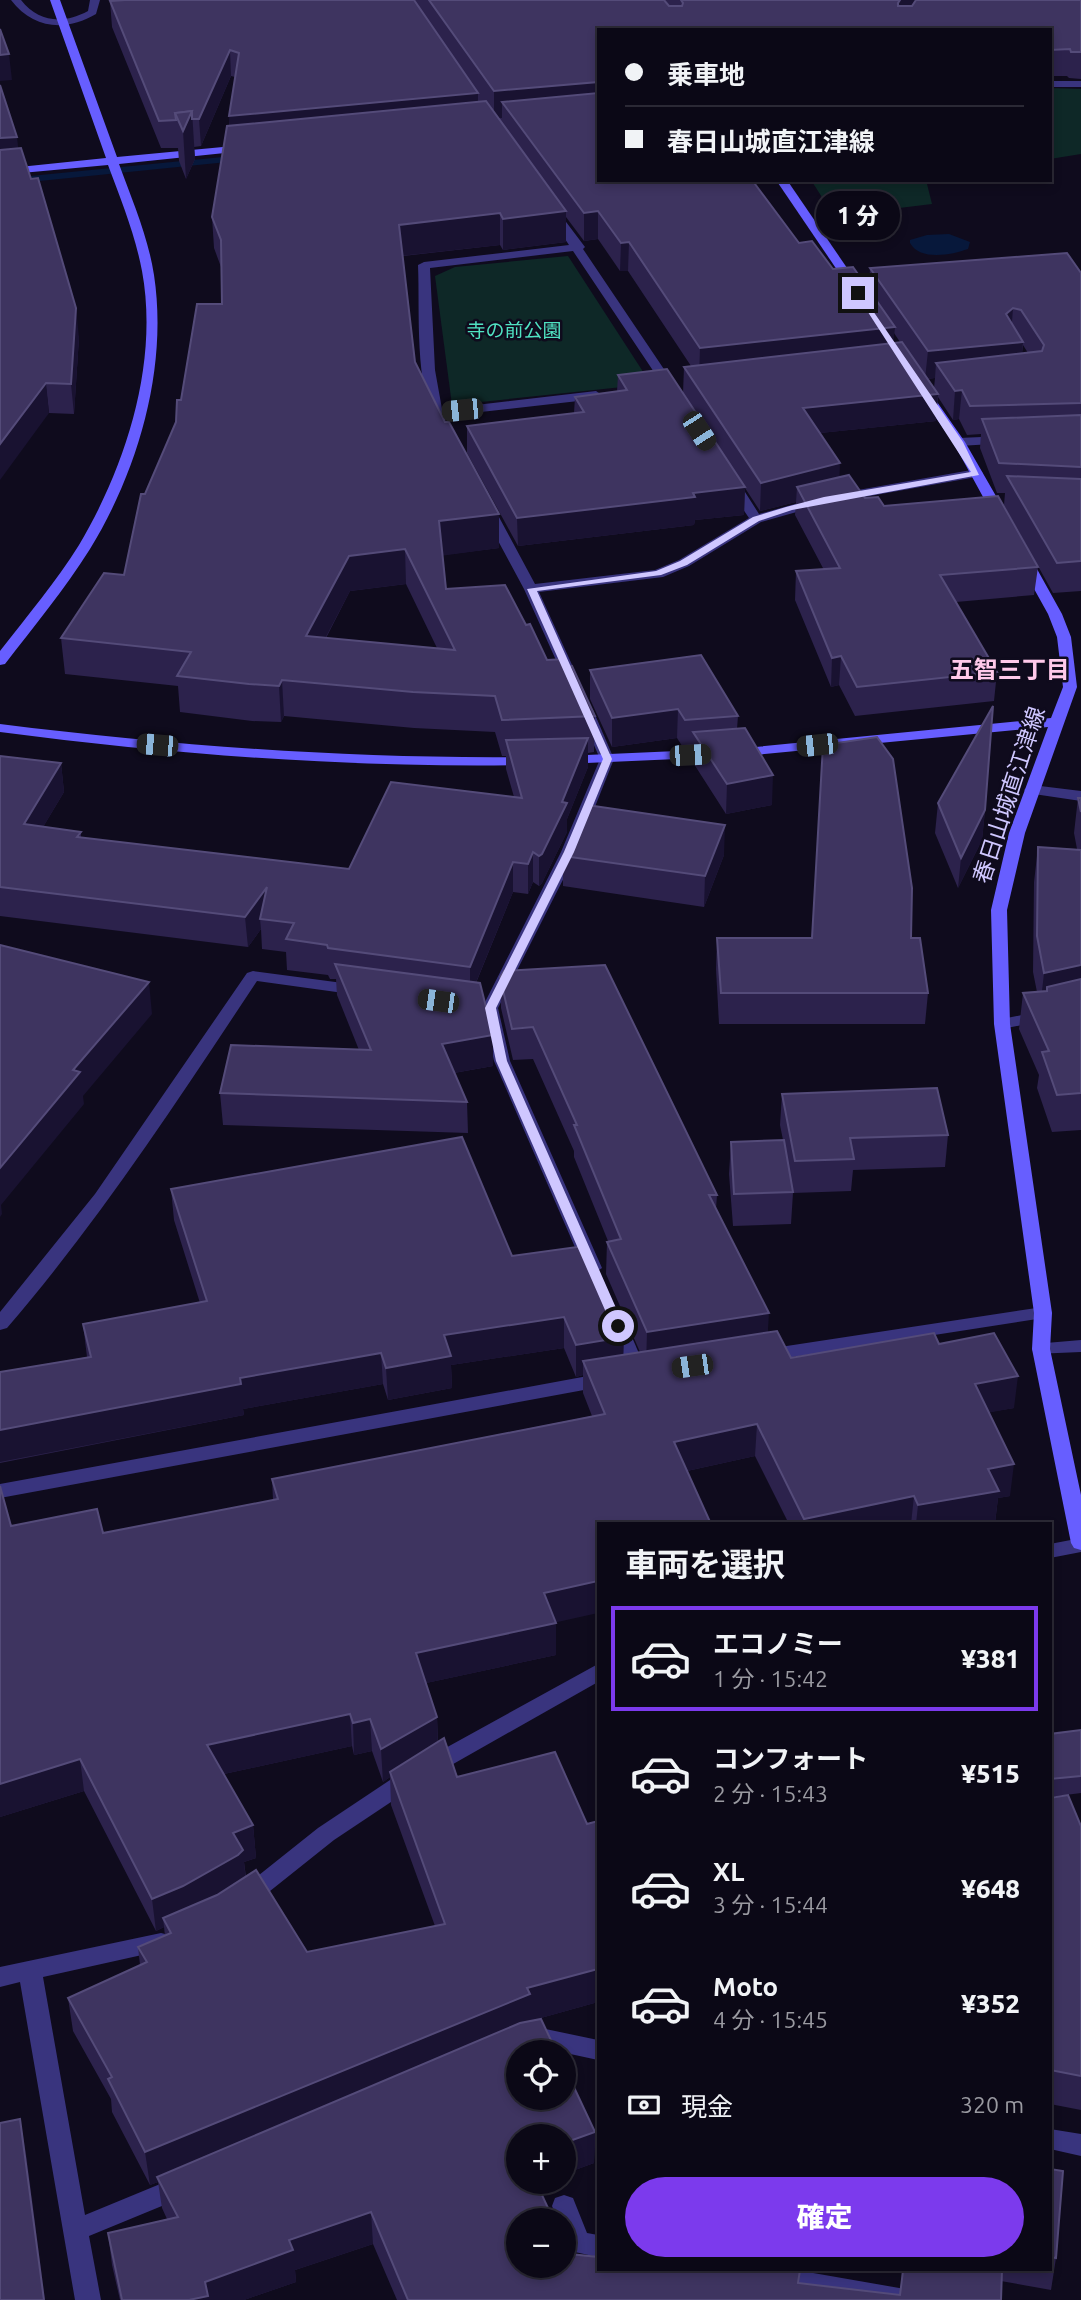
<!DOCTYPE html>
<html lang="ja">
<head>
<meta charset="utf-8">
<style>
  :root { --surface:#0b0816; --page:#191623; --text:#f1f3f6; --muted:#9a9aa1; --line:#2b2935; --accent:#7c3aed }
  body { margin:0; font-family:Ubuntu,"Noto Sans JP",sans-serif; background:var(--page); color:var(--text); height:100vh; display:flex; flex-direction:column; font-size:26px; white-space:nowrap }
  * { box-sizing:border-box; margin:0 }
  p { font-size:23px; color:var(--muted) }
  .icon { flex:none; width:38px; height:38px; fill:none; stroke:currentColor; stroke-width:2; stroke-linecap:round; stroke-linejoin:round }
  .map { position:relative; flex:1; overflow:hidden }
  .details { position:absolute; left:597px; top:1522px; width:455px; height:749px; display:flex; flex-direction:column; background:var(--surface); border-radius:0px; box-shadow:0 4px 10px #0003,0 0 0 2px var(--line) }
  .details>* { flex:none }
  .hud { position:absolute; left:597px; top:28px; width:455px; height:154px; border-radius:0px; box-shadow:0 4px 10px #0003,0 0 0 2px var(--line); display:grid; align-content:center; height:154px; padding:0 28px; background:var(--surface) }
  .buttons { position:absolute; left:506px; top:2040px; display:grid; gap:14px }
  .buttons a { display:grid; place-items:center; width:70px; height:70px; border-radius:50%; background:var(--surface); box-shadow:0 4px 10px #0003,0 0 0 2px var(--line); font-size:35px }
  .end { position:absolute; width:32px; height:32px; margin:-16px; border:9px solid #cfc7ff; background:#111; box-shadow:0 0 0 4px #111 }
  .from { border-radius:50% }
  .bubble { position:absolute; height:49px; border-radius:24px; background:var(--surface); box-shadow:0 4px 10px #0003,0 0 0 2px var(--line); font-size:23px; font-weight:800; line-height:49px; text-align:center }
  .car { position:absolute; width:21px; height:42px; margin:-21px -10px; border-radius:9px; box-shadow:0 0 5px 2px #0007; background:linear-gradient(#222 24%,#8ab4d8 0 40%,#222 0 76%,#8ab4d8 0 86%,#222 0) }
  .hud b { display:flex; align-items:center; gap:24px; height:66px; font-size:26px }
  .hud b+b { border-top:2px solid var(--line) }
  .hud i { width:18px; height:18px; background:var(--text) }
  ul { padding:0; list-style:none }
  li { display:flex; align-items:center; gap:21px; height:105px; margin:0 14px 10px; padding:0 14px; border:4px solid transparent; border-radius:0px }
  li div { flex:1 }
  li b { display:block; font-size:26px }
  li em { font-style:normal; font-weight:800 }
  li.selected { border-color:var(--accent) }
  li>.icon { width:63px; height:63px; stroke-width:1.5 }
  h2 { padding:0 28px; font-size:32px; line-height:84px }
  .pay { display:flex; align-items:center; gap:18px; height:77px; padding:0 28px; font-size:26px }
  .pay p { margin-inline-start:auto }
  .cta { display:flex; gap:14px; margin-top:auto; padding:14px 28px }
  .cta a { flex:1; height:80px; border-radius:42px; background:var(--accent); color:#fff; font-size:28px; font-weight:800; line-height:80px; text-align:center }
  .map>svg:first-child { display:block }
</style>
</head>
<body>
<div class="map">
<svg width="1081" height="2300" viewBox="0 0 1081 2300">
  <rect width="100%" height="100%" fill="#0f0b1d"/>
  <g fill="#0e2827">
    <polygon points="1050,88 1081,89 1081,154 1050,159"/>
    <polygon points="811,180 926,180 932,204 834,216"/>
    <polygon points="568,256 651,384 452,405 435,276 455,267"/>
  </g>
  <path fill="#07183b" d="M949,234L970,242L968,249C951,255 920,261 910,243V240L927,235Z"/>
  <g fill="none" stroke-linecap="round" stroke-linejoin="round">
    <polygon fill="#07183b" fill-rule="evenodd" points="243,155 247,156 247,160 0,185 0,179"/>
    <g fill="#39347e" fill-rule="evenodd">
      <polygon points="1032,785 1081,791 1081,801 1027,793 1024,790 1027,787"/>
      <polygon points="564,2195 573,2198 587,2233 598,2235 598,2257 570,2251 564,2235 564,2221 558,2221 552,2206 555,2198"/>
      <polygon points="721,2270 796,2270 905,2289 914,2292 918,2300 840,2300 733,2281 724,2278"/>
    </g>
    <g fill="#39347e" fill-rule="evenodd">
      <path d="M11,0H21C39,23 64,24 88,11L90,0H100L96,14C66,32 33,29 11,0Z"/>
      <rect x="1050" y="81" width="31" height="6"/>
      <path d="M553,209L557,210L585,247L583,249L678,390L676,393H668L573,251L430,268L435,370L442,409L596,391L602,395L596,399L445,416V426H437C414,385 420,312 418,265L424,262L569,245L547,212Z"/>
      <polygon points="1004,436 1010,440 1009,443 959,446 953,442 959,438"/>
      <polygon points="977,469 983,473 982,476 825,504 761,522 689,566 663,577 539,592 578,678 571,682 564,678 524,589 481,509 483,506 493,506 535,584 655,570 679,560 749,518 726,484 728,481 738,481 759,514 824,496"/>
      <polygon points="586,706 593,710 614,759 577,852 498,1008 510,1061 602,1268 593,1274 584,1268 494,1061 482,1008 561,852 600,759 579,710"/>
      <path d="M253,971L358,985L366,990L358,995L257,981C178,1100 100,1220 7,1328L0,1330V1312L95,1194L247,973Z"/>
      <polygon points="1081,1003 1081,1013 1002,1029 994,1024 1002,1019"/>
      <polygon points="1043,1307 1050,1309 1052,1313 1050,1317 767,1361 760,1360 758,1355 760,1350 767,1349"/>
      <polygon points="615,1313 622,1315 624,1319 648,1374 645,1379 631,1379 628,1374 606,1319 608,1315"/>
      <polygon points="1081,1340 1081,1352 1034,1354 1032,1349 1034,1344"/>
      <polygon points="604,1373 611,1375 614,1380 611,1385 0,1498 0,1484"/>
      <polygon points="1081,1538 1081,1552 1050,1558 1050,1544"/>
      <polygon points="598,1664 598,1682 418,1784 334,1840 255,1903 247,1906 239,1903 236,1897 239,1891 318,1828 402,1772"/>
      <polygon points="161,1933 169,1935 172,1942 169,1949 43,1977 85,2215 182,2175 191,2178 194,2186 191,2194 89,2236 101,2300 75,2300 20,1982 0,1987 0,1967"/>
      <polygon points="536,2027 598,2040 598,2060 538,2047 530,2050 522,2047 518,2040 522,2033"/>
      <polygon points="1050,2129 1081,2134 1081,2156 1050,2149"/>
    </g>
    <g fill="#675eff" fill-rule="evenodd">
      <path d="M50,0H60L117,157L244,145L249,148L244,151L119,164C132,200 148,236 154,275C168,367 139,469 90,549C65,589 34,626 5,664L0,665V651C27,616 56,582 79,545C126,466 159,363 142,271C135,234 121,200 108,165L0,175V169L106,158Z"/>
      <polygon points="776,180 787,180 860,287 858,289 850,289"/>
      <polygon points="924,388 928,389 965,442 1008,517 1006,520 996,520 994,517 953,442 918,392"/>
      <polygon points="1025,556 1032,560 1062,614 1071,637 1077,687 1025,833 1007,910 1010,1024 1052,1313 1050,1349 1081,1495 1081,1550 1074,1548 1071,1543 1032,1349 1034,1313 994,1024 991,910 1009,833 1048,727 745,756 564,764 557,760 564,756 745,748 1051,718 1063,687 1057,637 1048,614 1018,560"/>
      <path d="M0,724C176,746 351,759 529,757L536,761L529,765C351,768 176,755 0,732Z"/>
    </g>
  </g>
  <g fill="#2c224c" fill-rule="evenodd">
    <path d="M125,0H1081V79L1069,78L1067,76H1050V30H598L799,243L833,269L869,290L870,268L1081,273V591L1053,593L1004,505L1005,493H997L980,448L981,434L967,435L959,419L953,420L938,397L936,421L820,433L840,477L865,498L1038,567L1034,595L956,602L997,672L994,701L855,716L839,685L831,687L795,600L796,571L824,570L795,515L796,502L760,511L745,488L744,515L695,520L694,525L518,546L467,453V426L574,413L575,397L617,392L618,375L683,393L684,367L691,366L628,271H620L598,239L584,241L566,217V242L503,250L500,245L403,256L415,362L445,422L499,514V548L443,555L446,589L526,625L547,660L567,667L595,716L594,752L588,753V767L567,819V832L542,883L539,886L533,882L528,894L513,892L476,983L493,1066L454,1073L467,1102L468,1133L223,1125L220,1093L359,1050L337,995L336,979H330L328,975L287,970L286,952L262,949L261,929L248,947L0,916V756L61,763L64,792L43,827L81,832V838L349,869L514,797L506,769V756H502L495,732L414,728L284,716L281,722L252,721L180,712L178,686L65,674L61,638L124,575L145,494L176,422L181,400L222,304L221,267L214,248L212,217L229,125L235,77L231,76L201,146L194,147L195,159L186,179L179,161L178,148H161L112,27L110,1ZM894,333L900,342L893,343ZM1023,345L1028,353L1022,354ZM935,378L934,388L927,379ZM406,584L437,648L326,638L350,591Z"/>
    <polygon points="18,148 79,338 74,414 49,413"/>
    <polygon points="590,670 738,716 737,729 772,805 726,814 692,761 693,748 684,749 677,738 612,747 590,699"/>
    <polygon points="1078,798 1081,798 1081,1130 1052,1132 1037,1088 1039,1075 1019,1029 1023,993 1037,992 1033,972 1034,882 1038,847 1077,849 1074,833"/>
    <polygon points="938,803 985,810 982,840 958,888 935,833"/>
    <polygon points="724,855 704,907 563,886 563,856"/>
    <polygon points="717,938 911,938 928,993 925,1024 719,1024 716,969"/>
    <path d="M500,977L717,1195L716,1209L768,1332L791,1358L939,1344L1014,1408L989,1412L1010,1496L998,1498L995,1523L989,1524H789L755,1456L687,1471L556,1622V1655L426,1683L437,1717L438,1742L457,1777L587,1824L598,1821V2002L530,2021L595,2132L594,2163L537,2184L570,2254L598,2270H800L799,2283L900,2295L902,2270H1050V2169L1056,2258L1051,2290L1001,2281V2300H397L373,2244L295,2270L296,2282L244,2300H120L112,2265L108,2233L167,2219L162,2208L158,2182L150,2185L112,2112L111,2099L73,2031L68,1998L140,1965L138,1947L165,1936L164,1927L156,1931L84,1791L0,1817V1486L11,1526L103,1533L273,1500L272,1479L592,1416L583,1393V1375L576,1377L564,1348L451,1365L452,1388L388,1400L383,1384L243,1409L244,1415L0,1463V1372L87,1357L83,1324L200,1303L174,1220L171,1189L512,1256L624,1355L640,1352L606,1274L607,1242L608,1241L574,1157V1151L533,1059L513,1060L501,1008ZM352,1746L354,1755L372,1751L383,1782L390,1777L391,1805L435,1926L307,1952L246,1877L244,1862L256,1858L253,1825L224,1774Z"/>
    <polygon points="782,1094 948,1135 945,1167 853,1170 851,1191 793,1193 791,1224 733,1226 729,1174 731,1142 783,1140 780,1125"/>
    <polygon points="1081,1730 1081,1793 1050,1797 1050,1734"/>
    <polygon points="1050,1798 1081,1826 1081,2110 1050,2104"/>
  </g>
  <g fill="#191231">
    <polygon points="900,0 918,0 896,28 898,3"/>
    <polygon points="230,50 231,76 201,146 199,119"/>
    <polygon points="9,54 12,80 0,81 0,55"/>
    <polygon points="598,82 598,109 502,102 502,118 494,118 494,91"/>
    <polygon points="478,93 478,120 230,144 229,116"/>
    <polygon points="192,111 195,159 186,179 183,131"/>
    <polygon points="17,137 20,164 0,166 0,138"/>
    <polygon points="566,211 566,242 503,250 503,219"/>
    <polygon points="598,211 598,239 584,241 584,213"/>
    <polygon points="500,213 500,245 400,256 399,225"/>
    <polygon points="629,242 628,271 620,271 621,243"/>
    <polygon points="76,308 79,338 74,414 71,384"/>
    <polygon points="1013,308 1011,336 1006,314"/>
    <polygon points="895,327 892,357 699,378 700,348"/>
    <polygon points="1023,342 1020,370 936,363 935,378 925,379 928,351"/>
    <polygon points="46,383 49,413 0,480 0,444"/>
    <polygon points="962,390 959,419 953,420 955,391"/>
    <polygon points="938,394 936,421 801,435 803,408"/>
    <polygon points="840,463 839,491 797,487 796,502 760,511 761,483"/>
    <polygon points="745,487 744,515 695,520 694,525 518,546 517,518 693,493"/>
    <polygon points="499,514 499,548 440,556 439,521"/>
    <polygon points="405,549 406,584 350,591 308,671 306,636 349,556"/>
    <polygon points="841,656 839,685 831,687 832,658"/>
    <polygon points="282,680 284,716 281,722 279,686"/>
    <polygon points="678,709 677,738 612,747 612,718"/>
    <polygon points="588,738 588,767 567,819 567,832 542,883 539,886 539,856"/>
    <polygon points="61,763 64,792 27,854 24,824"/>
    <polygon points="773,775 772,805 726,814 727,784"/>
    <polygon points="985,810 982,840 958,888 961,858"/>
    <polygon points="725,825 724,855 704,907 705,876"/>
    <polygon points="533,852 533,882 528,894 528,864"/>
    <polygon points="513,862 513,892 470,997 470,967"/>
    <polygon points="267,887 260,919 261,929 248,947 245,917"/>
    <polygon points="1081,965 1081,996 1047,991 1047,987 1044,1008 1040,1009 1044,973"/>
    <polygon points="149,982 152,1014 83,1096 84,1104 1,1205 2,1214 0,1217 0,1168 73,1070"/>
    <polygon points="493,1035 493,1066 442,1075 442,1044"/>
    <polygon points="769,1313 767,1346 646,1364 647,1332"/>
    <polygon points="564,1317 564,1348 451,1365 452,1388 388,1400 386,1368 444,1335"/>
    <polygon points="624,1337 623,1368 583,1361 583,1375 576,1377 576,1345"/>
    <polygon points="381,1353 383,1384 243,1409 244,1415 0,1462 0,1430 240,1378"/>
    <polygon points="1018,1376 1014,1408 971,1416 975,1384"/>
    <polygon points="757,1424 755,1456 673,1474 674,1442"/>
    <polygon points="1014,1464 1010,1496 998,1498 995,1523 989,1524 916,1524 918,1505 988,1469"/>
    <polygon points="914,1496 911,1524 804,1524 804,1519"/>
    <polygon points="598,1581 598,1613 544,1625 544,1593"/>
    <polygon points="556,1623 556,1655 417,1685 416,1653"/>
    <polygon points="350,1714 352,1746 210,1777 207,1745"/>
    <polygon points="437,1717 438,1749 390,1772 390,1777 383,1782 381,1749"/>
    <polygon points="370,1719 372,1751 354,1755 353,1723"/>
    <polygon points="80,1759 84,1791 0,1817 0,1784"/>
    <polygon points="253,1825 256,1858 244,1862 246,1882 163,1918 164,1927 156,1931 152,1899 233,1833"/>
    <polygon points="598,1969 598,2002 530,2021 157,2177 158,2182 150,2185 145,2152 527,1988"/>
    <polygon points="20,2119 27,2159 45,2300 44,2300"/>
    <polygon points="595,2132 594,2163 564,2174 564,2143"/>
    <polygon points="371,2212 373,2244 295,2270 296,2282 244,2300 189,2300 205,2282 289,2240"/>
  </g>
  <g fill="#3e3460" stroke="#544b79" stroke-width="2" fill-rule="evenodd">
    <polygon points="125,0 414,0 478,93 229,116 239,53 230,50 199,119 192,119 192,111 175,113 176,120 159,121 110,1"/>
    <polygon points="429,0 664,0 669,6 682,6 683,3 681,0 900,0 898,3 898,6 912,6 916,0 1081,0 1081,52 1071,52 1070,49 1050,50 1050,30 598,30 598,82 494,91"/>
    <polygon points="0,29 9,54 0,55"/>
    <polygon points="0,85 17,137 0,138"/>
    <polygon points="598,93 598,180 752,180 799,243 812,241 833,269 853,267 895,327 700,348 629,242 621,243 598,211 584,213 502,102"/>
    <path d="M486,101L566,211L503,219L500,213L399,225L415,362L445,422H449L499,514L439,521L446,589L505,585L526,625L530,624L547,660L565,659L567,667L572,666L595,716L502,720L495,696L413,692L282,680L279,686L249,684L177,676L191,652L61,638L104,573L124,575L141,494H145L176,422L177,400H181L197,304H222L221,240L212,217L227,126ZM405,549L455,650L306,636L349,556Z"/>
    <polygon points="192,111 183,131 175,113"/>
    <polygon points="21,148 31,179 38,178 76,308 71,384 46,383 0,444 0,150"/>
    <polygon points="1067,253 1081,273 1081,403 970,406 962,390 955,391 936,363 1042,351 1044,345 1021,310 1013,308 1006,314 1023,342 928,351 870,268"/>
    <polygon points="902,342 938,394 803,408 840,463 761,483 684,367"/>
    <polygon points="667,369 745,487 693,493 695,497 517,518 467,426 584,412 575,397 627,390 618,375"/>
    <polygon points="1081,415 1081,467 999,463 982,419"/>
    <polygon points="849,475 865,498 878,497 884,506 998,496 1038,567 940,575 997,672 857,687 841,656 832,658 796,571 840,568 797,487"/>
    <polygon points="1007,476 1081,479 1081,561 1057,563"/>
    <polygon points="701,655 738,716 685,720 678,709 612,718 590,670"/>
    <polygon points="993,706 985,810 961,858 938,803"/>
    <polygon points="745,728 773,775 727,784 693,732"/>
    <polygon points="877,737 893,759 912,888 911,938 920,938 928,993 721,993 717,938 812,938 823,745"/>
    <polygon points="588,738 562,802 567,803 542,854 539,856 533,852 528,864 513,862 470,967 328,948 327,945 286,939 294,923 260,919 267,887 245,917 0,887 0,756 61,763 24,824 81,832 77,837 349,869 391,782 522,798 506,740"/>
    <polygon points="1078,798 1081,798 1081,812"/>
    <polygon points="587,805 725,825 705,876 563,856"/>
    <polygon points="1038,847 1081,850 1081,965 1044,973 1037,936"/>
    <polygon points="0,945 149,982 73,1070 80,1072 0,1168"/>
    <polygon points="335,964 480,983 493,1035 442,1044 467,1102 220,1093 231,1045 371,1050"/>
    <polygon points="605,965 717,1195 709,1195 769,1313 647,1332 607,1242 621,1239 574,1125 577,1125 533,1027 512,1029 500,977 504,971"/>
    <polygon points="1081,979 1081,1093 1057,1095 1042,1052 1049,1051 1023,993 1047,991 1047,987"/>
    <polygon points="937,1088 948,1135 850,1138 854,1159 795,1161 782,1094"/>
    <polygon points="462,1137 512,1256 584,1246 624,1337 576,1345 564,1317 444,1335 451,1356 386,1368 381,1353 240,1378 241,1384 0,1430 0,1372 91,1357 83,1324 207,1301 171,1189"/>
    <polygon points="784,1140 793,1192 734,1194 731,1142"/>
    <polygon points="777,1331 791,1358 934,1333 939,1344 994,1333 1018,1376 975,1384 1014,1464 988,1469 999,1491 918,1505 914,1496 804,1519 757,1424 674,1442 711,1524 598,1524 598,1581 544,1593 556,1623 416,1653 437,1717 381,1749 370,1719 353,1723 350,1714 207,1745 253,1825 233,1833 243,1850 238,1855 183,1886 152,1899 80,1759 0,1784 0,1486 11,1526 97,1509 103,1533 278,1499 272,1479 605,1414 583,1361"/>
    <polygon points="1081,1730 1081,1776 1050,1779 1050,1734"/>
    <polygon points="444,1738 457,1777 555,1752 587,1824 598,1821 598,1969 527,1988 530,1994 145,2152 108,2079 112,2077 68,1998 147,1962 138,1947 171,1933 163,1918 217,1895 256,1870 307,1952 445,1924 390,1772"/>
    <polygon points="1068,1795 1081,1826 1081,2076 1050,2070 1050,1798"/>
    <polygon points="541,2019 557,2053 518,2053 518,2098 564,2098 564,2066 595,2132 564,2143 564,2137 518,2137 518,2182 536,2182 554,2221 518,2221 518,2266 564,2266 564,2240 570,2254 598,2257 598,2270 800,2270 798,2283 900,2295 903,2271 924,2271 924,2270 1002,2270 1001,2300 408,2300 371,2212 289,2240 293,2250 205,2282 208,2296 189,2300 122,2300 108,2233 178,2217 157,2177 520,2023"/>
    <polygon points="20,2119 44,2300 0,2300 0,2123"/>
    <polygon points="1050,2169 1063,2171 1056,2258 1050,2257"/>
  </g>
  <polygon fill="#cfc7ff" points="855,292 860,292 963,442 979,475 792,510 759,521 687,565 661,575 537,591 612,759 574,852 496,1008 507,1061 624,1326 618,1330 612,1326 496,1061 485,1008 564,852 603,759 527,589 656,571 680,561 753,517 786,507 824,497 971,472"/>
  <g text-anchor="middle" stroke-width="5" stroke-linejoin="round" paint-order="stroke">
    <g font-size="19" fill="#50e2c2" stroke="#0f0b1d">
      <text x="514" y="337">寺の前公園</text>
    </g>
    <g font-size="23" fill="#cfc7ff" stroke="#0f0b1d">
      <text transform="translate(1009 795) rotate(-72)" y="8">春日山城直江津線</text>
    </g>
    <g font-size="24" font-weight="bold" fill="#ffc9ea" stroke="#0f0b1d">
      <text x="1010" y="678">五智三丁目</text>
    </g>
  </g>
</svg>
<div class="buttons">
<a><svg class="icon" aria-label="locate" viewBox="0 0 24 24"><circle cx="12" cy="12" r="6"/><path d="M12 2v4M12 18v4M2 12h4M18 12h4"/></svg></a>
<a>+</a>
<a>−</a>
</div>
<i class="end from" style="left:618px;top:1326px"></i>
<i class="end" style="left:858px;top:293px"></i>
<div class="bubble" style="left:816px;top:191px;width:84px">1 分</div>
<i class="car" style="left:462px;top:410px;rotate:264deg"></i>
<i class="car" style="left:699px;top:431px;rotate:147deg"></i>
<i class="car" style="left:157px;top:745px;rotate:275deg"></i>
<i class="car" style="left:817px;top:745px;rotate:264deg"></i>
<i class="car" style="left:690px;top:755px;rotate:87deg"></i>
<i class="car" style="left:438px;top:1001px;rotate:278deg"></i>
<i class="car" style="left:692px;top:1366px;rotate:262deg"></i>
<div class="hud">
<b><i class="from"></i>乗車地</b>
<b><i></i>春日山城直江津線</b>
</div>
<section class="details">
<h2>車両を選択</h2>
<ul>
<li class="selected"><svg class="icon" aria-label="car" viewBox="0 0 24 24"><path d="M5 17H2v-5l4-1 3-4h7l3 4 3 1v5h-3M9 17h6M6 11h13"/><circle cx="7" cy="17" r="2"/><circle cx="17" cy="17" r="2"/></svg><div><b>エコノミー</b><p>1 分 · 15:42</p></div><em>¥381</em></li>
<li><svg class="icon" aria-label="car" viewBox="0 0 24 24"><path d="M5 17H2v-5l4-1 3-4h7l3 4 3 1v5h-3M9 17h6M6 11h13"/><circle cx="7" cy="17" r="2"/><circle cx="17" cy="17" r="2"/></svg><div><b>コンフォート</b><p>2 分 · 15:43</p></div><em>¥515</em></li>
<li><svg class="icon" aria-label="car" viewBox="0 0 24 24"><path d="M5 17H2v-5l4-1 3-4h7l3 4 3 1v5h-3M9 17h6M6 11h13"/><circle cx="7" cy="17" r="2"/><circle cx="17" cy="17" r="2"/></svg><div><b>XL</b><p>3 分 · 15:44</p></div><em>¥648</em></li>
<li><svg class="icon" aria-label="car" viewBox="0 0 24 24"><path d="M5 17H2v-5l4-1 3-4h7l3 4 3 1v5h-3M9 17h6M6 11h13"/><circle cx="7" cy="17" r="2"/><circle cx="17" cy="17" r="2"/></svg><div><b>Moto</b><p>4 分 · 15:45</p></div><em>¥352</em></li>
</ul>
<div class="pay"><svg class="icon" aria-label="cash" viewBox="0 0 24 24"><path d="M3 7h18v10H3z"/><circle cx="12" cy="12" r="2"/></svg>現金<p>320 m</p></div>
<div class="cta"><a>確定</a></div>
</section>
</div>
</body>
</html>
